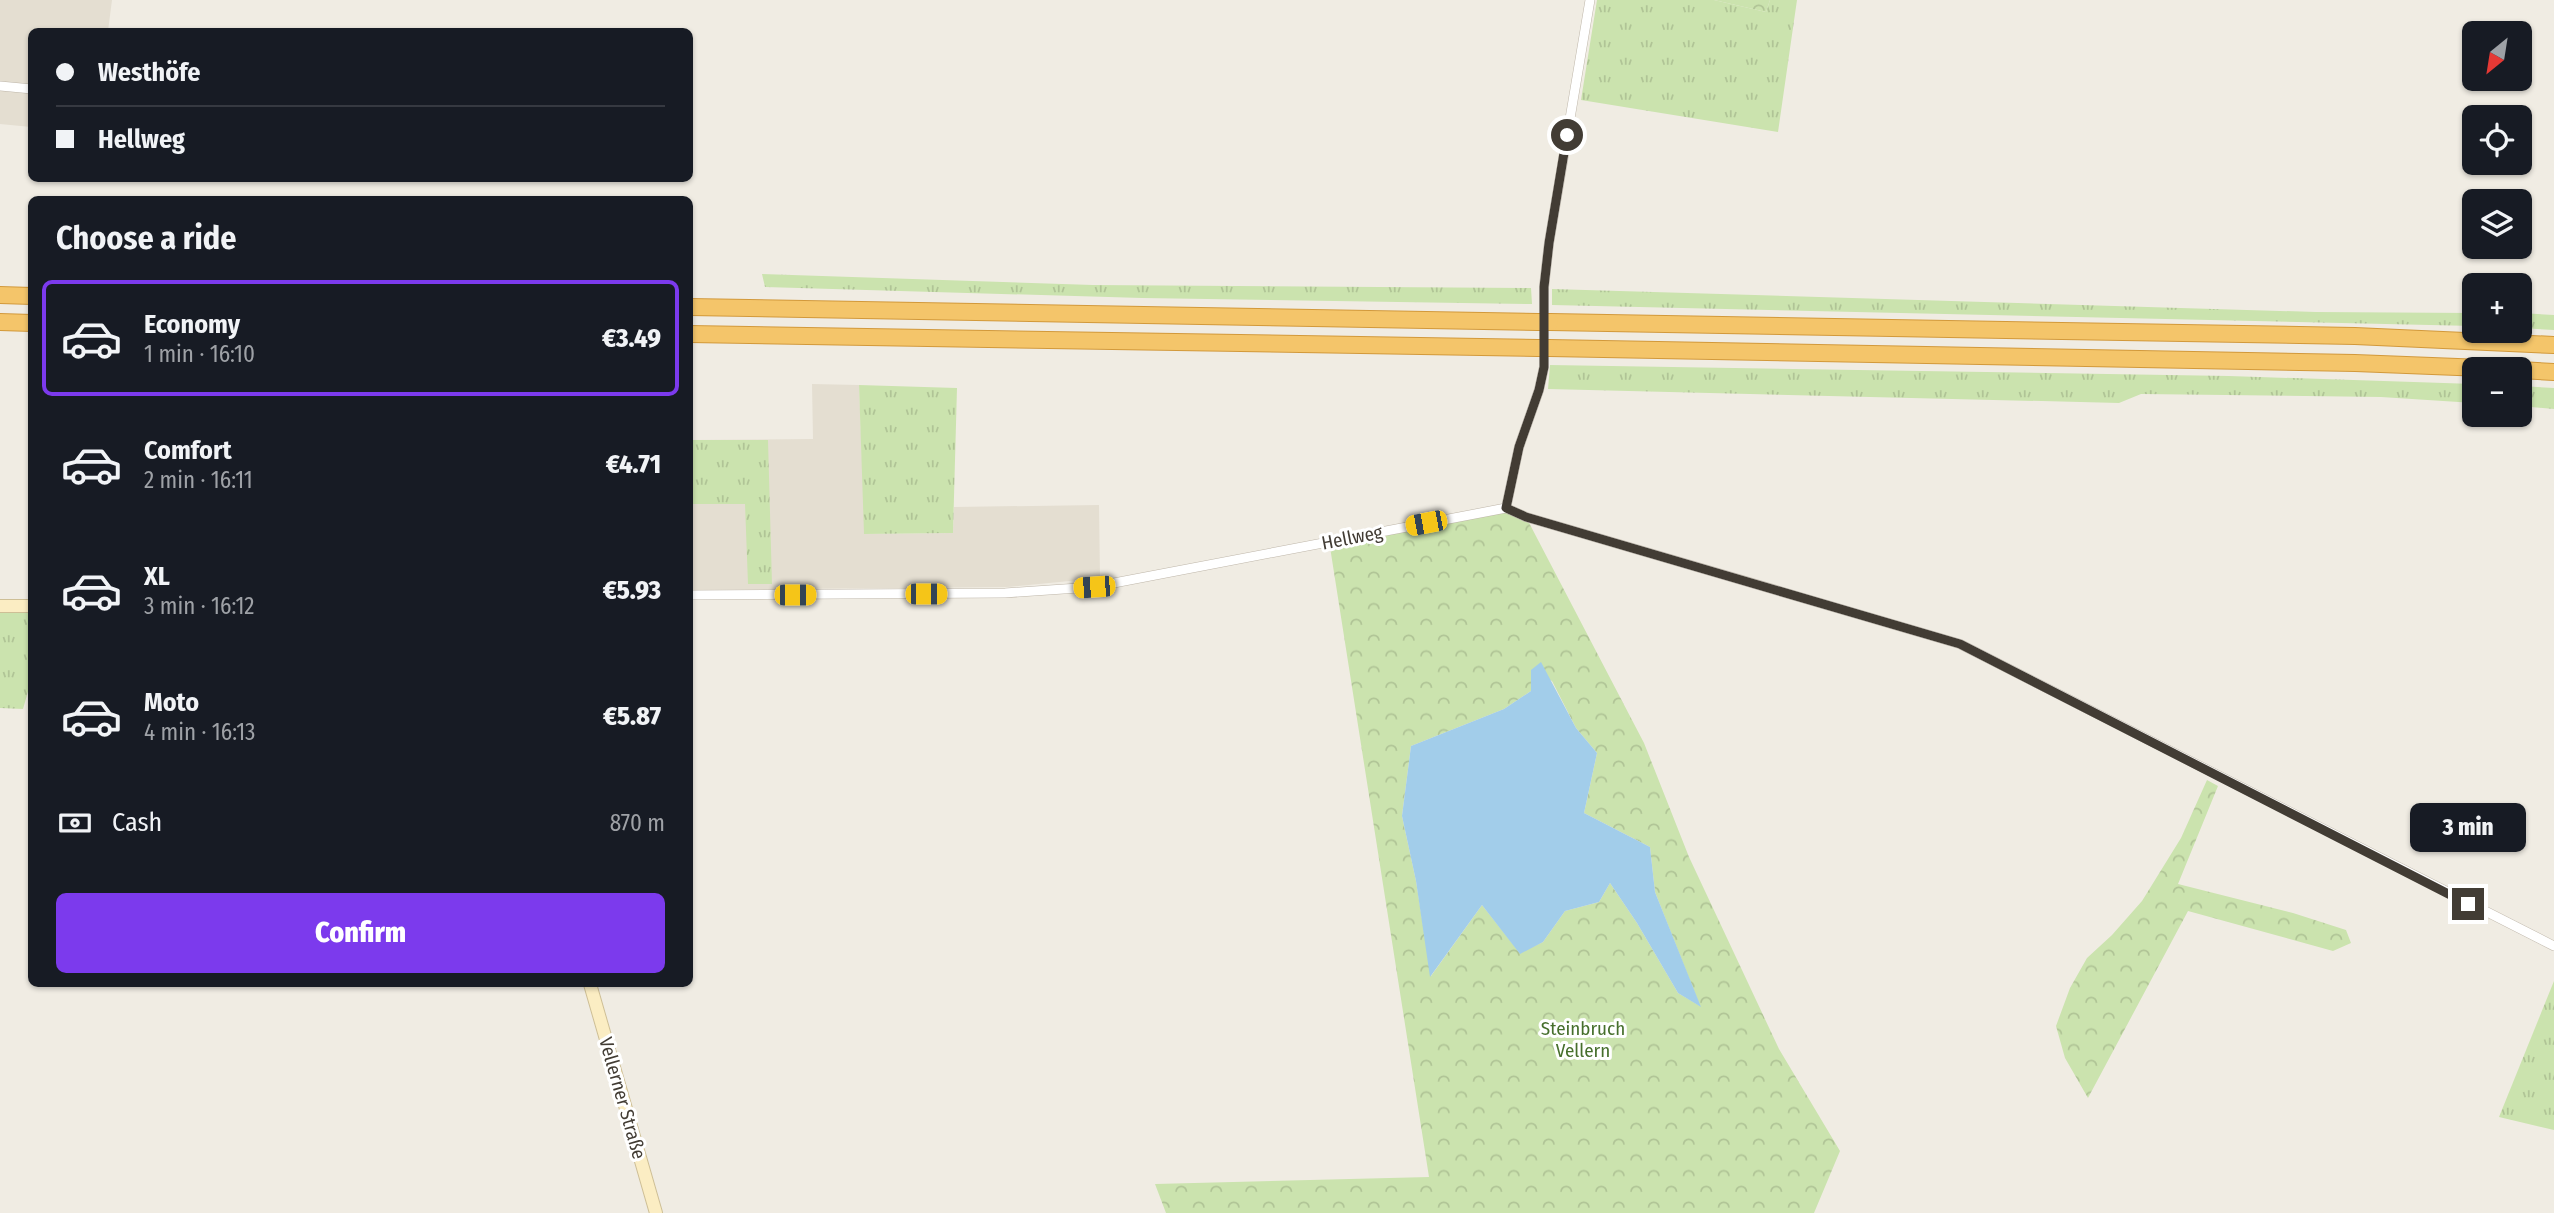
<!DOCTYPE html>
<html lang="en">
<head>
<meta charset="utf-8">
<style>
  :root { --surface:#171b24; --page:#20242c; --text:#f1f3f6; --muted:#9ea1a6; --line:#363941; --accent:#7c3aed }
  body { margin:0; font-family:"Fira Sans Condensed",sans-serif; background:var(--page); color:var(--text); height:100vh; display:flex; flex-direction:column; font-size:26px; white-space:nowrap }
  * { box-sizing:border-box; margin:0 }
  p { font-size:23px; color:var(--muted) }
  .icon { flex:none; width:38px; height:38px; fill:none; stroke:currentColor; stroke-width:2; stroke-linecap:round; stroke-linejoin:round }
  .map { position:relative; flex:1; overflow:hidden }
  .details { position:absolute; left:28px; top:196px; width:665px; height:791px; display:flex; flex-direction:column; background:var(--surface); border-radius:10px; box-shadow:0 2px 5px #0004 }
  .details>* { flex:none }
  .banner { position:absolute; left:28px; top:28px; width:665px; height:154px; border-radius:10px; box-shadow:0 2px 5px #0004; display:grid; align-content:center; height:154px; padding:0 28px; background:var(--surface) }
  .needle { width:46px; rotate:210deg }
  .tools { position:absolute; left:2462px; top:21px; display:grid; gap:14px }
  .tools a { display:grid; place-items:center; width:70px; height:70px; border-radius:10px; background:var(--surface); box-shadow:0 2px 5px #0004; font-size:35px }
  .end { position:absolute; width:32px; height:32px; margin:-16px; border:9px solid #423c34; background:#fff; box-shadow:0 0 0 4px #fff }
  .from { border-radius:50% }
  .bubble { position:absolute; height:49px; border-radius:10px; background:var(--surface); box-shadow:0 2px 5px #0004; font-size:23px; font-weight:800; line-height:49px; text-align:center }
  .car { position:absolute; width:21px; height:42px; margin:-21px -10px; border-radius:9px; box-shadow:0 0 5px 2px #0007; background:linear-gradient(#f5c518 24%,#345 0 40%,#f5c518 0 76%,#345 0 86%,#f5c518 0) }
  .banner b { display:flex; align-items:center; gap:24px; height:66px; font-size:26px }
  .banner b+b { border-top:2px solid var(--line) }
  .banner i { width:18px; height:18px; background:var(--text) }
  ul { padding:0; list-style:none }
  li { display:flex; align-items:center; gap:21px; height:116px; margin:0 14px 10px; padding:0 14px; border:4px solid transparent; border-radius:10px }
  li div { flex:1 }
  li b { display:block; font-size:26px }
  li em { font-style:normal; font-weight:800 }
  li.selected { border-color:var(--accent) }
  li>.icon { width:63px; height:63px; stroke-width:1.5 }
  h2 { padding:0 28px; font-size:32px; line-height:84px }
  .pay { display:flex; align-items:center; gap:18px; height:77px; padding:0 28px; font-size:26px }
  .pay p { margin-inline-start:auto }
  .primary-button { display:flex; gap:14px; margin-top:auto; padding:14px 28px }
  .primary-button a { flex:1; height:80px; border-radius:10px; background:var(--accent); color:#fff; font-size:28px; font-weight:800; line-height:80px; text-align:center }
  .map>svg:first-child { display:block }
</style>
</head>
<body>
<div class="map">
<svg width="2554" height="1213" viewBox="0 0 2554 1213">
  <defs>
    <pattern id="grass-tufts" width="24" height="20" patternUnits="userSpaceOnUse" patternTransform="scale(1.75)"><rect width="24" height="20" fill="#cbe3ae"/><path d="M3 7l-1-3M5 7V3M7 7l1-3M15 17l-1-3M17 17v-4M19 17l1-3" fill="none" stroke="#b0c496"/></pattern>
    <pattern id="forest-crowns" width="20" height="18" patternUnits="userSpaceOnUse" patternTransform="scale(1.75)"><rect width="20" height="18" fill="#cbe3ae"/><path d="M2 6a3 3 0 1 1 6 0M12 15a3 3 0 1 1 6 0" fill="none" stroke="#b0c496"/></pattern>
  </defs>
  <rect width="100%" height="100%" fill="#f0ece3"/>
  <g fill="#e4ded1">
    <polygon points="0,0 112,0 108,31 32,32 31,127 0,124"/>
    <polygon points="812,384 859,385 865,534 953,533 954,507 1099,505 1100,578 1007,587 690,590 690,440 813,439"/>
  </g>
  <g fill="url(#grass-tufts)">
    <polygon points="1597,0 1714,0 1766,12 1770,0 1797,0 1778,132 1581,100"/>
    <polygon points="762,274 1093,285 1531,288 1532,304 1142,298 765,287"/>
    <polygon points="1552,289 2316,312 2474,313 2474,326 1552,305"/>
    <polygon points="2520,313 2554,315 2554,330 2520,328"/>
    <polygon points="1550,365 2229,376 2474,384 2474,403 2381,397 2141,394 2119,403 1548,389"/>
    <polygon points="859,385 957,388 953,533 864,534"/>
    <polygon points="2520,386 2554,388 2554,409 2520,406"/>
    <polygon points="690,440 768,440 772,584 748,584 745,504 690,504"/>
    <polygon points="0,612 31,612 31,681 23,709 0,708"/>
    <polygon points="2554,981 2554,1130 2499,1117"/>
  </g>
  <g fill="url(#forest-crowns)" fill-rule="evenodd">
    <polygon points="1714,0 1770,0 1766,12"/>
    <path d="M1506,508L1526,517L1644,743L1689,857L1779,1049L1840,1151L1814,1213H1166L1155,1184L1429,1177L1330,547ZM1531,670L1552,681L1576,728L1597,753L1584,813L1650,847L1655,892L1700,1006L1678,993L1637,923L1610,883L1599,902L1565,911L1543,942L1520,953L1482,905L1431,976L1416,881L1402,816L1411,746L1504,709L1531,691Z"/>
    <polygon points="2207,780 2218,786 2178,884 2293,913 2346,930 2351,943 2333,951 2188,911 2088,1098 2065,1058 2056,1026 2070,988 2087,958 2112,935 2142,901 2181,838"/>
  </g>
  <polygon fill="#a2cdea" points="1541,662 1576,728 1597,753 1584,813 1650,847 1655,892 1701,1007 1678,993 1637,923 1610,883 1599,902 1565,911 1543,942 1520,954 1482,905 1430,977 1416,881 1402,816 1411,746 1504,709 1531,691 1531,670"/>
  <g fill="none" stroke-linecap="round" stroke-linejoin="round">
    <defs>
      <g id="minor">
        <polyline points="0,86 32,89"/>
        <polyline points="1506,508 1519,447 1539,390 1544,367 1544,287 1549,243 1590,0"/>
        <polyline points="690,595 1005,593 1093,587 1506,508 1526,517 1960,644 2554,946"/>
      </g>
      <g id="secondary">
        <polyline points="0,606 32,606"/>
        <polyline points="590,984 656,1213"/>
      </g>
      <g id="motorway">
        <polyline points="0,295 32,296"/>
        <polyline points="690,307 1538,322"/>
        <polyline points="0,322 32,323"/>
        <polyline points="1550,322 2355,336 2554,345"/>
        <polyline points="690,334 1538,348"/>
        <polyline points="1549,348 2355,363 2509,369"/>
        <polyline points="2520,370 2554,372"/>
      </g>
    </defs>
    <use href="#minor" stroke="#beb6a9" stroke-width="10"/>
    <use href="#secondary" stroke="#cebf96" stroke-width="14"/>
    <use href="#motorway" stroke="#d2993b" stroke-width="18"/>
    <use href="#minor" stroke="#fff" stroke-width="9"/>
    <use href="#secondary" stroke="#fbedc3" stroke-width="12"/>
    <use href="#motorway" stroke="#f4c56a" stroke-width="16"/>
    <defs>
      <g id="motorway-bridge">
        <polyline points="1538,322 1550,322"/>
        <polyline points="1538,348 1549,348"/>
      </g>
    </defs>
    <use href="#motorway-bridge" stroke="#d2993b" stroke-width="18" stroke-linecap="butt"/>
    <use href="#motorway-bridge" stroke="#f4c56a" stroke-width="16"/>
  </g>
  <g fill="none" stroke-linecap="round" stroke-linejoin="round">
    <polyline stroke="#423c34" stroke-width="9" points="1567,135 1549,243 1544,287 1544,367 1539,390 1519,447 1506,508 1526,517 1960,644 2468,904"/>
  </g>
  <g text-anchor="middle" stroke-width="6" stroke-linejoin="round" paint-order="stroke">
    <g font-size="19" fill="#423c34" stroke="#fff">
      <text transform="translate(1352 537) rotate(-11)" y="7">Hellweg</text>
      <text transform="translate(623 1098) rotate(74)" y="7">Vellerner Straße</text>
    </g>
    <g font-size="19" fill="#466f2c" stroke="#fff">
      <text x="1583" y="1035">Steinbruch<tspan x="1583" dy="22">Vellern</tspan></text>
    </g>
  </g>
</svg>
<div class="tools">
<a><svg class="needle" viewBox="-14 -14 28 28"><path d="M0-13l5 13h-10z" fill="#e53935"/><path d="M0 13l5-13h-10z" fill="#9ea1a6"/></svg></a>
<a><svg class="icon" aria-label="locate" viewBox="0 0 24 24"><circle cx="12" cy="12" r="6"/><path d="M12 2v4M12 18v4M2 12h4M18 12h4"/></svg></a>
<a><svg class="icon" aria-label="layers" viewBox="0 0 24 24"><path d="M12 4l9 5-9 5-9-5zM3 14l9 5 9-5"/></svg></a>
<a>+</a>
<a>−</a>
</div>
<i class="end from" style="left:1567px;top:135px"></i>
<i class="end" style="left:2468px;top:904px"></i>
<div class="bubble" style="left:2410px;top:803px;width:116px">3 min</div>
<i class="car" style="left:1426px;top:523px;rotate:259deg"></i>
<i class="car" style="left:1094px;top:587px;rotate:266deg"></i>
<i class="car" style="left:926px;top:594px;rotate:90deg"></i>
<i class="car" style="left:795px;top:595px;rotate:90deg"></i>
<div class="banner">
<b><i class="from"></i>Westhöfe</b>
<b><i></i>Hellweg</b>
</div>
<section class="details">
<h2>Choose a ride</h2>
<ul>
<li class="selected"><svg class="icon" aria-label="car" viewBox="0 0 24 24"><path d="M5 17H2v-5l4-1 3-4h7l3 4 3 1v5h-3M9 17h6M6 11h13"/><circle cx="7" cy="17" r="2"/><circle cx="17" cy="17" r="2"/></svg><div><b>Economy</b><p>1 min · 16:10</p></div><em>€3.49</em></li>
<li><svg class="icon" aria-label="car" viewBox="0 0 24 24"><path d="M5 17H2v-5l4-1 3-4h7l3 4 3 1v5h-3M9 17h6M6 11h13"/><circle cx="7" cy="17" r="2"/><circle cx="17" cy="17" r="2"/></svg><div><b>Comfort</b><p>2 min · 16:11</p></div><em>€4.71</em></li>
<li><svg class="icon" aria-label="car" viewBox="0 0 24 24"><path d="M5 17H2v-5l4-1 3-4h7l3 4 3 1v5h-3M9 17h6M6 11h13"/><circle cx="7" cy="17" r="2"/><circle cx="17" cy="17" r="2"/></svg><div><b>XL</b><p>3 min · 16:12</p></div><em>€5.93</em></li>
<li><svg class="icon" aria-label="car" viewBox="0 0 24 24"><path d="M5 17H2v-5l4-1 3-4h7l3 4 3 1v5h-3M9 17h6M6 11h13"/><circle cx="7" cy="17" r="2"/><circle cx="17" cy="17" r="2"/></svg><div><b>Moto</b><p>4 min · 16:13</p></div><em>€5.87</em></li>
</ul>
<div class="pay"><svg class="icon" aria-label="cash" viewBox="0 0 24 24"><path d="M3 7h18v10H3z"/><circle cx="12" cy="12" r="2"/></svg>Cash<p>870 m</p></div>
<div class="primary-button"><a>Confirm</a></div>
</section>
</div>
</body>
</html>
